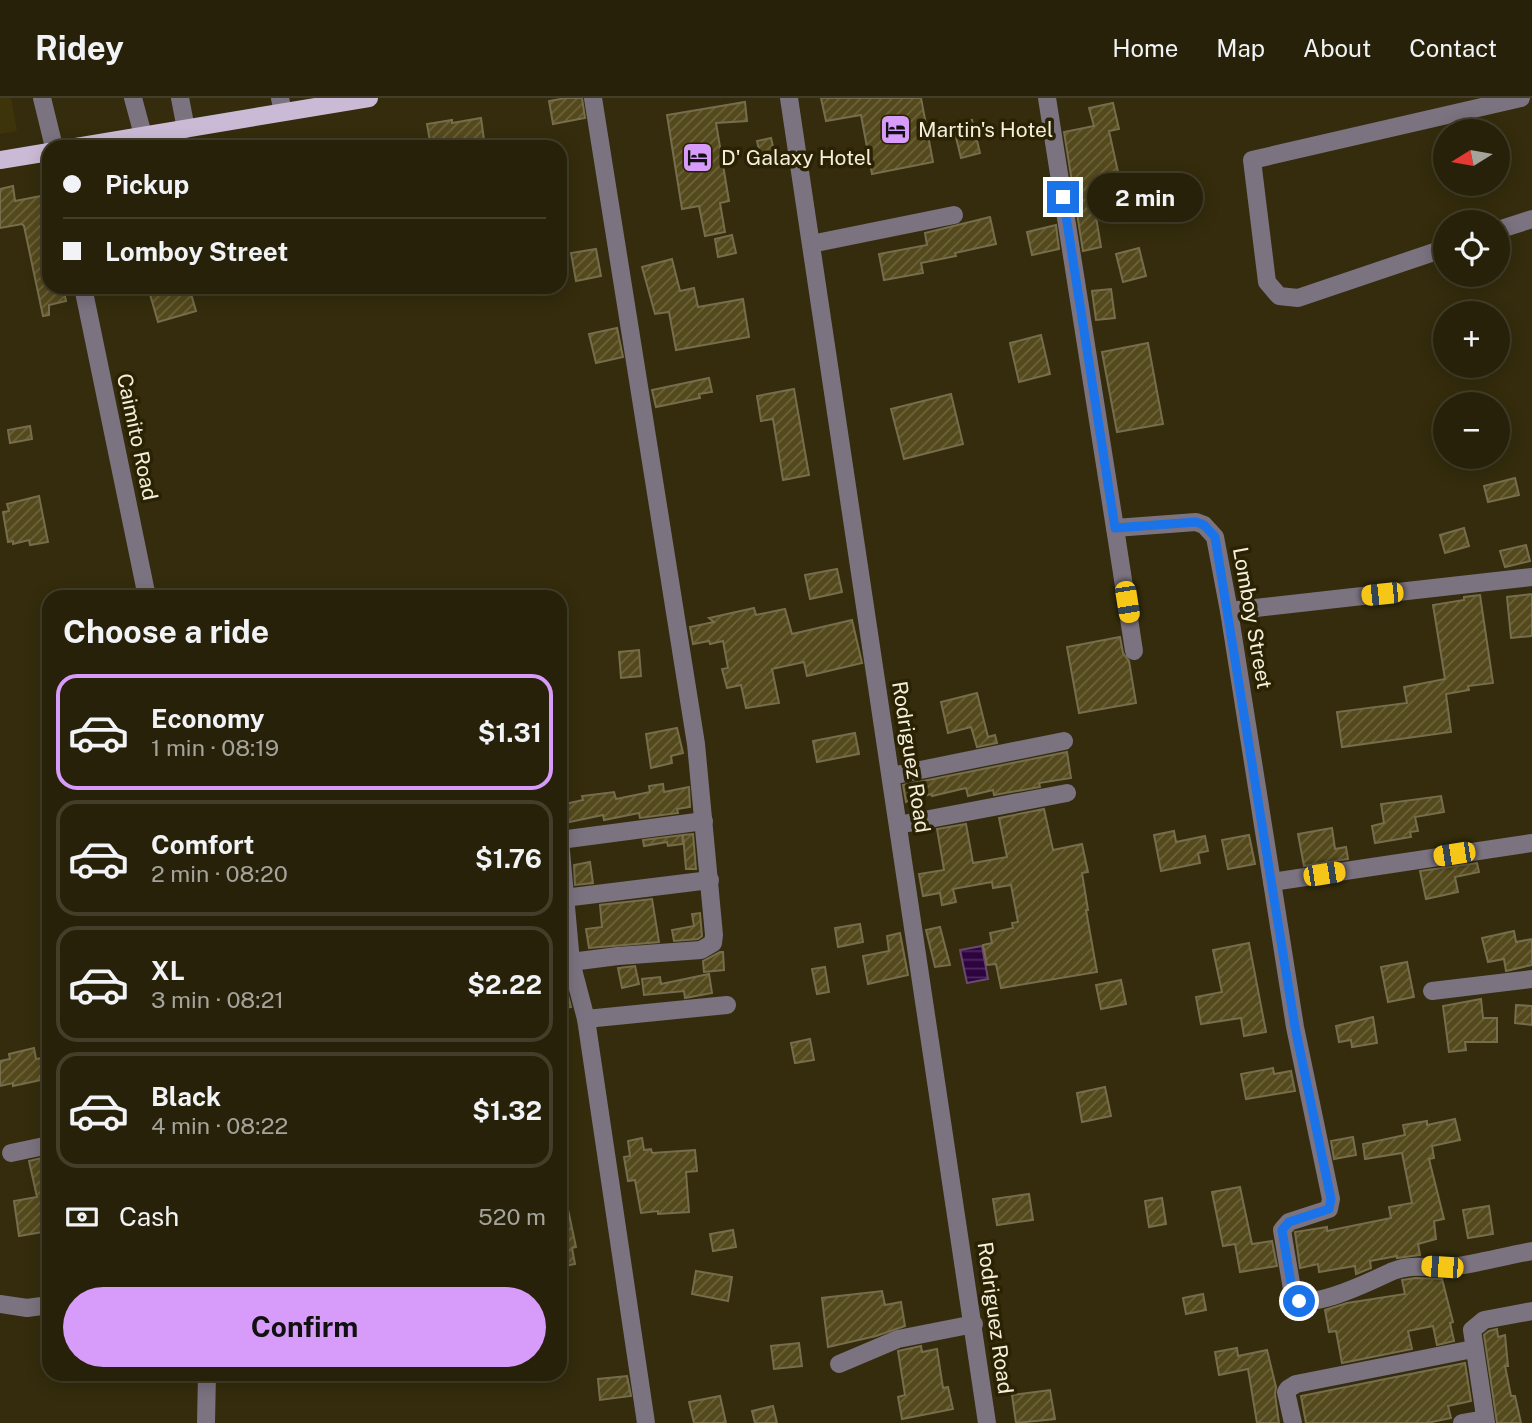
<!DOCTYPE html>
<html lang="en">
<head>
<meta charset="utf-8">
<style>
  :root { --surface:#272109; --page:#2f2912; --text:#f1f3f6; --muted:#a4a39c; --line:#433e2a; --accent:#d79bf9 }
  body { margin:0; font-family:"Public Sans",sans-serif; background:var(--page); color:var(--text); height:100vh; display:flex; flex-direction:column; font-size:26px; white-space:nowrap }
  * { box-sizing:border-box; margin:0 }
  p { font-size:23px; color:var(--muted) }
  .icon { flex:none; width:38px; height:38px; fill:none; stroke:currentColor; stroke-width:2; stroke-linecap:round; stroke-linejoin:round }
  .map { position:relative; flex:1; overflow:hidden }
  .drawer { position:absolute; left:42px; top:492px; width:525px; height:791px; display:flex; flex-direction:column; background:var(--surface); border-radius:21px; box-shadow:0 4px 18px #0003,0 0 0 2px var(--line) }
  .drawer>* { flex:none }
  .banner { position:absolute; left:42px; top:42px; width:525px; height:154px; border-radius:21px; box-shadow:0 4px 18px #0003,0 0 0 2px var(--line); display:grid; align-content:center; height:154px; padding:0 21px; background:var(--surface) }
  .needle { width:46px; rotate:259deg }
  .fabs { position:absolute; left:1433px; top:21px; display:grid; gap:14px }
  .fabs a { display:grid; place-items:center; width:77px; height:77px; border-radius:50%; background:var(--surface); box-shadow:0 4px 18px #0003,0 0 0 2px var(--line); font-size:35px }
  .end { position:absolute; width:32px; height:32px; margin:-16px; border:9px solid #1a73e8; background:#fff; box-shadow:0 0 0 4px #fff }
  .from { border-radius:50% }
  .bubble { position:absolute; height:49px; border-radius:24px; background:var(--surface); box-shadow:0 4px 18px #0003,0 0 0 2px var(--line); font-size:23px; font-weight:700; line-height:49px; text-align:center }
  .car { position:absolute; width:21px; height:42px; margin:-21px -10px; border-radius:9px; box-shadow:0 0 5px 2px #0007; background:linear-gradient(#f5c518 24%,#345 0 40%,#f5c518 0 76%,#345 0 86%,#f5c518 0) }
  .banner b { display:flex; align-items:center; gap:24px; height:66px; font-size:26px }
  .banner b+b { border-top:2px solid var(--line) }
  .banner i { width:18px; height:18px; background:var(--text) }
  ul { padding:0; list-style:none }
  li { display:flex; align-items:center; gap:21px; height:116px; margin:0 14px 10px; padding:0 7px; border:4px solid var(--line); border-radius:21px }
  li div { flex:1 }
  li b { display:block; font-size:26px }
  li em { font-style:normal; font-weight:700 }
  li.selected { border-color:var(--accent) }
  li>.icon { width:63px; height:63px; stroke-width:1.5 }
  h2 { padding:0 21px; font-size:32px; line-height:84px }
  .pay { display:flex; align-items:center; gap:18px; height:77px; padding:0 21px; font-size:26px }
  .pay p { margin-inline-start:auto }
  .action { display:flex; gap:14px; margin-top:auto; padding:14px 21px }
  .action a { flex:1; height:80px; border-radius:42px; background:var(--accent); color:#111; font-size:28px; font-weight:700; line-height:80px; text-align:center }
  header { display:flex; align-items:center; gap:42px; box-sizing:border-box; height:98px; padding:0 35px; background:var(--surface); border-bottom:2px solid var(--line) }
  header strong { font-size:33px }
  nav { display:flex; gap:38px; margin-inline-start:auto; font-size:24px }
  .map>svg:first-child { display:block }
</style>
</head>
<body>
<header>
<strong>Ridey</strong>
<nav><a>Home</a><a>Map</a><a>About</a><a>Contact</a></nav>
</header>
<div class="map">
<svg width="1532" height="1325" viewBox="0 0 1532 1325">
  <defs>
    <pattern id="water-rules" width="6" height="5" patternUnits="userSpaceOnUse" patternTransform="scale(1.75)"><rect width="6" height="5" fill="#2e0440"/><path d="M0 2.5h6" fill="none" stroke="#4d295b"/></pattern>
    <pattern id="building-hatch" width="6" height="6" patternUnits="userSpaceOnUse" patternTransform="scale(1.75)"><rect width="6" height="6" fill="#54491c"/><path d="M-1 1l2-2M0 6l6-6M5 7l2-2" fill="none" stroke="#6d643c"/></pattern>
  </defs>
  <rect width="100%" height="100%" fill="#342c0c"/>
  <polygon fill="#3e340a" points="0,0 11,0 17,33 0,36"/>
  <polygon fill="url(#water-rules)" stroke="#694a6f" stroke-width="2" points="982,848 988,881 967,885 960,852"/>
  <g fill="url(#building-hatch)" stroke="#766d4c" stroke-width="2">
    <polygon points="566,0 582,0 585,20 553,26 549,3"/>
    <polygon points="821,0 921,0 933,64 872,76 861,17 826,23"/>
    <polygon points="745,4 747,23 716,25 729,103 720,105 725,134 705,138 699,108 682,111 667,17"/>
    <polygon points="1113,5 1119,31 1109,33 1120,83 1091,89 1101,149 1083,153 1064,34 1094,28 1089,10"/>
    <polygon points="481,20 485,49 460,49 459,47 431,49 427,26 452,22 452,25"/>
    <polygon points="972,22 980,55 961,60 953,27"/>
    <polygon points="771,40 775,57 761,60 757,43"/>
    <polygon points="13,88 15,103 46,97 49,113 49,189 63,189 66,203 49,207 49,217 43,218 24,128 22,126 0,130 0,91"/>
    <polygon points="990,119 996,146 955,155 956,158 921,165 923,175 884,182 879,156 927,147 925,135"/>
    <polygon points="1056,127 1059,151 1032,157 1027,134"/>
    <polygon points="732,137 736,155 718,159 715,141"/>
    <polygon points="1139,150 1146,178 1123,184 1116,156"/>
    <polygon points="596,151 601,178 576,183 571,155"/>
    <polygon points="672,161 680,193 694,190 698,209 743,201 749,239 676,252 669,214 655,216 642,169"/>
    <polygon points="164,189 189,189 196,213 158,224 149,193"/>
    <polygon points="1111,191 1115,220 1096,222 1092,193"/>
    <polygon points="617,230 623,259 596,265 589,236"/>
    <polygon points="1041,237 1050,276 1019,284 1010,245"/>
    <polygon points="1148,245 1163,326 1117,334 1102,254"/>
    <polygon points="709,280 712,294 699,296 700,300 656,309 652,292"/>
    <polygon points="794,291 809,377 783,382 773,321 761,323 757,298"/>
    <polygon points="951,296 963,346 904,361 891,311"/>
    <polygon points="30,328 32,341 10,345 8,332"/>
    <polygon points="1515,380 1519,397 1488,404 1484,388"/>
    <polygon points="39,398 48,444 30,447 29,442 13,446 13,443 8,444 3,414 9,413 7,406"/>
    <polygon points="1464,430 1469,448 1445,455 1440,437"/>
    <polygon points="1526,447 1530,463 1505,469 1500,453"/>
    <polygon points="837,471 842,494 810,501 805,477"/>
    <polygon points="1532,496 1532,538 1511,540 1507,499"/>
    <polygon points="1480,497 1493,585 1468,588 1469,592 1446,596 1451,634 1342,649 1337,614 1407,605 1404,589 1445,581 1433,507 1464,502 1464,499"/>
    <polygon points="754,510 756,517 785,511 792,536 852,522 862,565 807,578 804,564 772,571 779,605 746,610 741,587 727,590 722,571 728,570 723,543 710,546 709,543 693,546 690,529 714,524 709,520"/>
    <polygon points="1120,539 1123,555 1129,563 1136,605 1079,615 1067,549"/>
    <polygon points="639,552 641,578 621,580 619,554"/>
    <polygon points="977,595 988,639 995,637 997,645 977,649 971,629 948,635 941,604"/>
    <polygon points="677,630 683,655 671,658 672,665 651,670 646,636"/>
    <polygon points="855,635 859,656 817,664 813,643"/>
    <polygon points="1067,654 1071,680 1039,685 1040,689 994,697 993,692 968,698 966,690 932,698 931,696 906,704 903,687"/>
    <polygon points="663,686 664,694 689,689 690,709 677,711 678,715 640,720 639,715 604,722 603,717 560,726 560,707 583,702 582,698 614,694 616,701 650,694 649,688"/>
    <polygon points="1441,698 1444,714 1415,719 1418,733 1410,734 1411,739 1375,745 1372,728 1384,725 1381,706"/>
    <polygon points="1044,711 1053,752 1082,746 1088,774 1082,775 1088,812 1086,812 1097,874 1001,890 996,866 987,867 983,847 992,845 990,835 1013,830 1012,825 1018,824 1011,787 993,790 992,784 953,791 956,804 942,807 940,795 923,798 919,776 944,772 937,731 966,726 973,765 1007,759 999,720"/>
    <polygon points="1332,730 1335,751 1346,749 1348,761 1304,768 1298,736"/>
    <polygon points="1174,733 1176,744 1205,738 1208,753 1198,755 1200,765 1161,773 1154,737"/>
    <polygon points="693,736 696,771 686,771 683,737"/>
    <polygon points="682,737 683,746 668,748 667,744 644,748 643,742"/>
    <polygon points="1249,737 1255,766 1228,771 1222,742"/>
    <polygon points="590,764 593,785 575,787 574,767"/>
    <polygon points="1477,765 1479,774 1455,779 1458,794 1426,801 1420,773"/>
    <polygon points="652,801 659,844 589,850 586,831 602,829 600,807"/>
    <polygon points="700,815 702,838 698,841 674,843 672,832 694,828 692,816"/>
    <polygon points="860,826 863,844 838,849 835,830"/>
    <polygon points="940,829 950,867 935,869 926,832"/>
    <polygon points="1514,833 1516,844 1532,841 1532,867 1506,873 1504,861 1488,864 1482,840"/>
    <polygon points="900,835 908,877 868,886 863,858 889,853 887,838"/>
    <polygon points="1249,845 1266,934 1244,938 1241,920 1201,926 1196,899 1222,894 1213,852"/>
    <polygon points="720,854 723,854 724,872 704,874 703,863"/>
    <polygon points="1407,864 1414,899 1388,904 1381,869"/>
    <polygon points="635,868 639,886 622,890 618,870"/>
    <polygon points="825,869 829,894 817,896 812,871"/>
    <polygon points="561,870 571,909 560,911 560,871"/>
    <polygon points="709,876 712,895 685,900 684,893 644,897 642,881 660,879 661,886"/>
    <polygon points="1121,882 1126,906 1101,911 1096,887"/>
    <polygon points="1481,901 1483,920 1497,920 1497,944 1465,944 1466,952 1449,954 1443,908"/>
    <polygon points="1516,907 1532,908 1532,927 1515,925"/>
    <polygon points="1373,919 1377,945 1352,949 1351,942 1339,944 1336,928"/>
    <polygon points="810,941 814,962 795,965 791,945"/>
    <polygon points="34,950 36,961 49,959 49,977 40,978 41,982 13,988 13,985 0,988 0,963 10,961 9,956"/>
    <polygon points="1273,970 1274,976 1291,973 1295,993 1246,1001 1241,976"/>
    <polygon points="1105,989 1111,1018 1082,1024 1077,995"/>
    <polygon points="1455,1021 1460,1042 1432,1048 1434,1060 1429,1061 1444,1121 1434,1123 1436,1141 1418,1146 1420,1157 1397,1160 1397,1158 1370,1163 1371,1170 1356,1176 1355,1168 1319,1174 1318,1166 1300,1170 1295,1134 1327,1129 1327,1133 1391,1120 1389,1109 1412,1105 1402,1055 1365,1061 1363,1046 1405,1037 1403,1027 1427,1023 1427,1027"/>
    <polygon points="1353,1039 1356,1057 1334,1061 1331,1043"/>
    <polygon points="642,1040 644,1052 651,1051 652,1055 695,1052 697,1073 686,1074 689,1114 658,1116 658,1113 641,1115 635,1082 628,1083 624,1059 630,1058 628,1043"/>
    <polygon points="42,1060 46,1081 49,1080 49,1133 19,1138 14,1103 37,1099 29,1063"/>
    <polygon points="1240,1089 1252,1146 1272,1143 1277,1168 1240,1174 1235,1146 1223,1148 1212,1094"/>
    <polygon points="1029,1096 1033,1122 997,1127 993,1101"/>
    <polygon points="1162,1100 1166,1126 1149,1129 1145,1103"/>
    <polygon points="560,1102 566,1102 576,1149 572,1150 575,1166 560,1169"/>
    <polygon points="1489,1108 1493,1136 1468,1140 1463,1112"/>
    <polygon points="733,1132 736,1149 713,1153 710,1136"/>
    <polygon points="696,1173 732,1179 728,1203 692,1196"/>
    <polygon points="1415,1180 1442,1181 1453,1224 1450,1225 1454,1243 1437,1247 1433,1228 1408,1233 1412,1251 1342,1265 1336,1233 1329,1234 1325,1212 1347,1205 1405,1196 1402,1182"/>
    <polygon points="882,1193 885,1207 901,1204 905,1228 876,1238 828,1249 822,1200"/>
    <polygon points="1203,1196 1206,1212 1186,1216 1183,1200"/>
    <polygon points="1497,1231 1498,1239 1505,1237 1508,1268 1505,1268 1511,1298 1515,1298 1521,1325 1497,1325 1484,1237 1489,1233"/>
    <polygon points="799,1245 802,1268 774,1271 771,1248"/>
    <polygon points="921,1248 922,1254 937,1251 943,1290 948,1289 953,1311 902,1321 898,1299 905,1297 898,1253"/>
    <polygon points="1237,1250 1238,1258 1267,1252 1276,1289 1275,1296 1279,1325 1257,1325 1248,1271 1219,1277 1215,1254"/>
    <polygon points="1465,1265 1471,1303 1448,1308 1451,1320 1427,1325 1306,1325 1301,1298"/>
    <polygon points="627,1278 631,1298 600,1302 598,1281"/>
    <polygon points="1050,1292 1055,1321 1016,1325 1012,1297"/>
    <polygon points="720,1298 726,1325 694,1325 689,1304"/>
    <polygon points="773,1308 777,1325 755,1325 752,1313"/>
  </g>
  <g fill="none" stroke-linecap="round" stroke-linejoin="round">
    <g stroke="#7b7380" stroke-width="18">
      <polyline points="42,0 54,49"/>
      <polyline points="133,0 143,37"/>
      <polyline points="180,0 186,31"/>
      <polyline points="280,0 283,14"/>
      <polyline points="789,0 987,1325"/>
      <path d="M1047,0L1115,430L1196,424L1204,427L1215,439L1229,513L1295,929L1331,1101L1329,1111L1289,1124L1282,1132L1293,1197C1305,1217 1375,1181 1393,1173C1413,1165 1431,1171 1452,1169C1479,1165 1505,1158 1532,1153"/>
      <polyline points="1498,132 1532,121"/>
      <polyline points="811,146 954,117"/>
      <polyline points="1446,150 1298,200 1279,198 1267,184 1252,62 1521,0"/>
      <polyline points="83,189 147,499"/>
      <polyline points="1115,430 1134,553"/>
      <polyline points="1229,513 1532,479"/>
      <polyline points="891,678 1064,643"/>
      <polyline points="898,727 1067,695"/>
      <polyline points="560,742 571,864 586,921 646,1325"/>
      <polyline points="560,742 704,723"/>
      <polyline points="1272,784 1532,745"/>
      <polyline points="564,800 710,782"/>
      <polyline points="571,864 618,858 701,852 713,845 714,837 696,646 593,0"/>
      <polyline points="1432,893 1532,881"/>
      <polyline points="586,921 727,907"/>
      <polyline points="11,1055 49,1047"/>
      <polyline points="0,1206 27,1210 49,1207"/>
      <polyline points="839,1266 898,1241 974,1226"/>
      <polyline points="206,1325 207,1276"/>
      <polyline points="1293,1325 1286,1294 1288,1291 1296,1286 1473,1251"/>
      <polyline points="1462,1325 1485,1321"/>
      <polyline points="1486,1325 1472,1232 1484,1222 1532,1213"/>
    </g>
    <g stroke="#cbbad5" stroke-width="18">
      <polyline points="76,49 369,0"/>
      <polyline points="0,62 49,54"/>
    </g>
  </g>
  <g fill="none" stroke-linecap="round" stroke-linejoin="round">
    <polyline stroke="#1a73e8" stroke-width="9" points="1063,99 1115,430 1196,424 1204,427 1215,439 1295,929 1331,1101 1329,1111 1289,1124 1282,1132 1293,1197 1299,1203"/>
  </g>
  <defs>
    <symbol id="hotel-square" viewBox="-11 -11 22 22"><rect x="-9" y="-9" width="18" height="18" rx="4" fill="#d79bf9" stroke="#2a2202"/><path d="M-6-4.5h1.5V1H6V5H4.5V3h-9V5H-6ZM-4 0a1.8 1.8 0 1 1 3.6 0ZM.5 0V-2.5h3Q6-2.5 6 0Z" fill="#111"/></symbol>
  </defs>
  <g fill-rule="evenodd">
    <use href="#hotel-square" x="878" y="14" width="35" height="35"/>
    <use href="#hotel-square" x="680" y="42" width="35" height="35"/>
  </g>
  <g text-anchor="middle" stroke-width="7" stroke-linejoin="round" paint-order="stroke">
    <g font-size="21" fill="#f3efdc" stroke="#2a2202" text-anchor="start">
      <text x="918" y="39">Martin's Hotel</text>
      <text x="721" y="67">D' Galaxy Hotel</text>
    </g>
    <g font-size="21" fill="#f3efdc" stroke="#2a2202">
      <text transform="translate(137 339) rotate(78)" y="7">Caimito Road</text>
      <text transform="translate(1252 520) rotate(80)" y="7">Lomboy Street</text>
      <text transform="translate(911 659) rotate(81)" y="7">Rodriguez Road</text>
      <text transform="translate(995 1220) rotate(82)" y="7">Rodriguez Road</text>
    </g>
  </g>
</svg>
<div class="fabs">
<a><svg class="needle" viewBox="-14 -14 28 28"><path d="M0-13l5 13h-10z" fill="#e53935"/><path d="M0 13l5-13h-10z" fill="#a4a39c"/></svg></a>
<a><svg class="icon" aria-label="locate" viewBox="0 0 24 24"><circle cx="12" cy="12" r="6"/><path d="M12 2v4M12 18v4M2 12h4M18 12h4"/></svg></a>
<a>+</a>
<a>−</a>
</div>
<i class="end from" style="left:1299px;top:1203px"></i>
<i class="end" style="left:1063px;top:99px"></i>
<div class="bubble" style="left:1087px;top:75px;width:116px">2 min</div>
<i class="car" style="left:1382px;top:496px;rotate:264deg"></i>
<i class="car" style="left:1127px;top:504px;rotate:171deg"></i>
<i class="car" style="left:1454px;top:756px;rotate:261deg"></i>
<i class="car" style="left:1324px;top:776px;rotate:81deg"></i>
<i class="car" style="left:1442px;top:1169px;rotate:274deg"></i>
<div class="banner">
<b><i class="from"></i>Pickup</b>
<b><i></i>Lomboy Street</b>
</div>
<section class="drawer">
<h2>Choose a ride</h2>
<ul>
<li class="selected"><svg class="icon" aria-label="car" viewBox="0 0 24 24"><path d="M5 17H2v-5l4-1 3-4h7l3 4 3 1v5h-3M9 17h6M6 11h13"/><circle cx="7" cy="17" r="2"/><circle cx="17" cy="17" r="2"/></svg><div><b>Economy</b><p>1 min · 08:19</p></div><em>$1.31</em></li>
<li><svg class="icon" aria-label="car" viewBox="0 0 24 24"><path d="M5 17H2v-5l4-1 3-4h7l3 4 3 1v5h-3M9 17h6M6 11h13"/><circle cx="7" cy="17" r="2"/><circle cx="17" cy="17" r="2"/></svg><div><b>Comfort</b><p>2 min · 08:20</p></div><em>$1.76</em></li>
<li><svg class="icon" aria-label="car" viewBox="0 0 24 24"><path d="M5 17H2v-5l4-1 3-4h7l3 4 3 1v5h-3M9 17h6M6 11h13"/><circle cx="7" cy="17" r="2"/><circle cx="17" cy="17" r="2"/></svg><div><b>XL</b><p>3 min · 08:21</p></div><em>$2.22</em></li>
<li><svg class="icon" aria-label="car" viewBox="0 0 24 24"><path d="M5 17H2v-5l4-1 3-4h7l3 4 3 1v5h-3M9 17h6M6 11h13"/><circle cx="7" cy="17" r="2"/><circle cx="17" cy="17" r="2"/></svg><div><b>Black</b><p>4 min · 08:22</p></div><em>$1.32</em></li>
</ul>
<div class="pay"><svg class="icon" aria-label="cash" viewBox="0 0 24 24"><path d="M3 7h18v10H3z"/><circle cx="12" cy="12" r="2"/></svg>Cash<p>520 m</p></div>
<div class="action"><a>Confirm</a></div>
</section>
</div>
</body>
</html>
